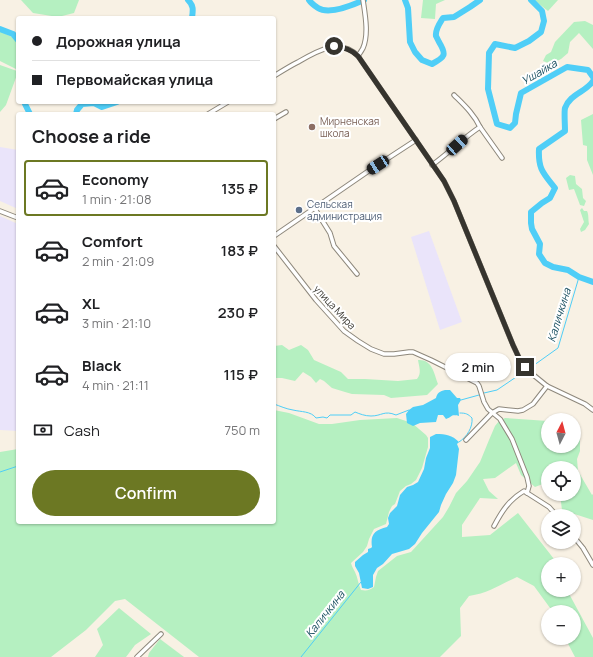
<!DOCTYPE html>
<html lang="en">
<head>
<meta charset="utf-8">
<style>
  :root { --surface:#fff; --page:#f2f2f2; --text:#202124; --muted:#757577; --line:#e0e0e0; --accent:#6c7823 }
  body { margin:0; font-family:Manrope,sans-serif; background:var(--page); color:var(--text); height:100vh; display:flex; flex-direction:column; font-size:15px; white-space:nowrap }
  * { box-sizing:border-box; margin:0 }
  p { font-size:13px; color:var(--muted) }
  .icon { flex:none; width:22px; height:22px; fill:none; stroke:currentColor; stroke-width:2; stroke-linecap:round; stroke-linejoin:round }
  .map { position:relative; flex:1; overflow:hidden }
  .drawer { position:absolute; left:16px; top:112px; width:260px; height:412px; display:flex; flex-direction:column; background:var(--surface); border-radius:4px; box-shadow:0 1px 3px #0004 }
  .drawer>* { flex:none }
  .banner { position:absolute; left:16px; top:16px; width:260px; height:88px; border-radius:4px; box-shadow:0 1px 3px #0004; display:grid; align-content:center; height:88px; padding:0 16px; background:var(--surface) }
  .needle { width:26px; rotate:6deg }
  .buttons { position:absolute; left:541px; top:413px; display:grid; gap:8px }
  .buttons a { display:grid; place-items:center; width:40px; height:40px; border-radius:50%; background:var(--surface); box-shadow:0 1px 3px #0004; font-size:20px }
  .end { position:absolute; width:18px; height:18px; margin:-9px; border:5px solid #36342e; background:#fff; box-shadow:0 0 0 2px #fff }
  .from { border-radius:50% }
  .bubble { position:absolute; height:28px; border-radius:14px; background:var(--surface); box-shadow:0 1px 3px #0004; font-size:13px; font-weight:600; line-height:28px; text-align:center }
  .car { position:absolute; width:12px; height:24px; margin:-12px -6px; border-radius:5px; box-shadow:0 0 3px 1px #0007; background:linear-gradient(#222 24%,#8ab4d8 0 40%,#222 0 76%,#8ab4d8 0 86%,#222 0) }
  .banner b { display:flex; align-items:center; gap:14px; height:38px; font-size:15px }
  .banner b+b { border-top:1px solid var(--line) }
  .banner i { width:10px; height:10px; background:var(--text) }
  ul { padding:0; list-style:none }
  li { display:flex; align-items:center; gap:12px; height:56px; margin:0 8px 6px; padding:0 8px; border:2px solid transparent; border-radius:4px }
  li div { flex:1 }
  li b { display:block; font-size:15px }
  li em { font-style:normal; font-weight:600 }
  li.on { border-color:var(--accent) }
  li>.icon { width:36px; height:36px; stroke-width:1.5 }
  h2 { padding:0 16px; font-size:18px; line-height:48px }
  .pay { display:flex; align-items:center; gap:10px; height:44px; padding:0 16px; font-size:15px }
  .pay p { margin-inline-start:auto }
  .button { display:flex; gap:8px; margin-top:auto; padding:8px 16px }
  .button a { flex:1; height:46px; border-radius:24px; background:var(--accent); color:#fff; font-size:16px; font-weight:600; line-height:46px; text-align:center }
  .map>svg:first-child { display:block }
</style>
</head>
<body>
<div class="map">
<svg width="593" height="657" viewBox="0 0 593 657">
  <rect width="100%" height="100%" fill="#f8f1e4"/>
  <g fill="#eae4fa">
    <polygon points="0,147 18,150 18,209 0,201"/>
    <polygon points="0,216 18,224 18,431 0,430"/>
    <polygon points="429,231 462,322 440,330 411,237"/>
  </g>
  <g fill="#b5f0c1">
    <polygon points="21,0 79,0 74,13 58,17 33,13"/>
    <polygon points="423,0 445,0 436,4 435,19 421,18"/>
    <polygon points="534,0 558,0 548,11"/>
    <polygon points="585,21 593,25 593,49 579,33 570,42 568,53 561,59 551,64 543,61 546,55 551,52 555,42 574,22"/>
    <polygon points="0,31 18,40 18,72 6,105 0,112 0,65 17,71 16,69 0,61"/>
    <polygon points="593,114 593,175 587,160 587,146 583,145 581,120"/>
    <polygon points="570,175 575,176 576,184 582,189 583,198 586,201 584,206 580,205 574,189 569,190 566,178"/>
    <path d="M582,208L584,211H587C589,215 588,219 589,224L585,230L581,232L580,229L584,222L580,210Z"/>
    <path d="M282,345L289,350L301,345L308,350L314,360L341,372L348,379H365L398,381L417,379C422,373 419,367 418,360C432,359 434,373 438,384L427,395L391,398L384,395L352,394L345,392L332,388L324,381L320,379L316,383L311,377L303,372L295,381L282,378H274V361L275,358L274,356V346Z"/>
    <path d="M274,410L289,413L319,424H332L360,420L397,418L412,423L426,435L428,438V447L422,468L416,480L411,484L406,486L400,491L395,504L392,506L389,512L386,524L374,529L369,539L367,546L363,552L351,563C352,567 353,568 355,572C358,578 358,584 361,590C367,591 370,590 374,587L376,577L378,571L397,556L411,552L443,517L449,507L456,493L467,481L480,462L489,440L495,426L499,421L505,418L548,421V446H574V433L580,435V451L577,459L578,471L592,495L593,494V520L562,510L560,494H574V468H548V482L535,487L521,475L516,463L495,478L483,479L489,491L498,499L480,498L462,525V537L490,535L518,513L554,559L556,564H548V590H567L593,638V657H575L565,638H574V612H553L534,586L517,577C499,585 489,593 469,596L460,608L461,636L440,657H199L125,599L115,601L86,630L51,657H0V452L18,449V522H274Z"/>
    <polygon points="119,608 151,634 135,645 126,657 95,657 103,645 97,629"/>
    <polygon points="160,639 184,657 148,657 149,653"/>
  </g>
  <g fill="#4fcef7">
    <path d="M445,390H450L457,398H460L461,400L458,405L459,416C450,414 453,417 446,419L443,415H438L436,422L420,423L413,426L407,423L406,414L409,410L413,407L423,405L436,398C437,393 440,391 445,390Z"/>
    <path d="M436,434C446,434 452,435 459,442L457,444L459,449L456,475L453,483L446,494L441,505L439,512L422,533L415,544L409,549L392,554L383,564L377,568L373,575V587L368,589L362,588L359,573L355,566V562L363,555L368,552V549L371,548L372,547C370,534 375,530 387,527L389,524L388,518L390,513L397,506L400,495L407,487L413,485L418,482L424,469L426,458L430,448V437Z"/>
  </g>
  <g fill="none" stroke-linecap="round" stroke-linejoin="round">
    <g stroke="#4fcef7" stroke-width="1">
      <polyline points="530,368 558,348 579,277"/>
      <polyline points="484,393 497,390 525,371"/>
      <polyline points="461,400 479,395"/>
      <path d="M274,404C280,406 286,409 293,410C301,412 311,411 316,418L323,417L327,418L330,415H351L355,412C360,414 365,416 371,416C382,416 384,410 396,415L409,410"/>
      <path d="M459,442C467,437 473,427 472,418C468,414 466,413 460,413"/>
      <polyline points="0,472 18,466"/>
      <polyline points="301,657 361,582"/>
    </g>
    <g stroke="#4fcef7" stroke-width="6">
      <path d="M188,0C194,6 193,10 192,18"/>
      <path d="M309,0C311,3 315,6 318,8C329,15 353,5 364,0"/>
      <path d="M405,0L408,8L410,42L415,52L422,60L432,64C445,57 447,55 439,42C438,40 437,38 436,36C435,29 440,23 443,18L454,17L470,7L480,0"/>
      <polyline points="531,0 542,11 544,21 541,32 529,41 515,48 495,44 489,53 488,89 497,124 510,128 515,123 516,114 521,93 567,67 588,70 593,77"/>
      <polyline points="0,29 13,34 18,40"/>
      <path d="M593,81C586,92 570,94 565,108C564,112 565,125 565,131L539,149C538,169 543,173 555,188L550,198L542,203L531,212V223L532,229L540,244L539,254L545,263L553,267L568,270L579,277L593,282"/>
      <polyline points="25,102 25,104 30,114"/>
      <polyline points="76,114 77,110 82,104 94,103 102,107 117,102"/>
    </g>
    <defs>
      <g id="minor">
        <path d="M358,56C360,53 362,50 363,48C369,34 365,14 363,0"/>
        <path d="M274,76C282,71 290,66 298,62C317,51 340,37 358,56L444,181L454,201L513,345L520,360L531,373L547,386L585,404L593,410"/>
        <path d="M454,95C464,105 474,114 480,127"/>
        <polyline points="208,114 228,102"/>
        <polyline points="274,119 286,112"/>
        <path d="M432,165C449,153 463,138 480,127L502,158"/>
        <polyline points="315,209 330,233 334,246 357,274"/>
        <polyline points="0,211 18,218"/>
        <polyline points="274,236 367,172 416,140"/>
        <polyline points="274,246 316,300 344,331 358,341 371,349 384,354 394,354 409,352 413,352 431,360 477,383 479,386 484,402 488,409 500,419 512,439 527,477 529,486 527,493"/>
        <polyline points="466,440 492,413 499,409 518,411 523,410 533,404 547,386"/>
        <path d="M494,526C502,511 509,500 524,491L549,507L557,516"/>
        <polyline points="574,537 583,548 593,565"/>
        <polyline points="137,657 161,634"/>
      </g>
    </defs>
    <use href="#minor" stroke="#8e887c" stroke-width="5.5"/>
    <use href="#minor" stroke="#fff" stroke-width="3.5"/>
  </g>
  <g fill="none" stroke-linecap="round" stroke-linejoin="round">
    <path stroke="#36342e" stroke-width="5" d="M334,46C343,47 351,49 358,56L444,181L454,201L513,345L520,360L525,367"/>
  </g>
  <circle fill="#8d6e63" stroke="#fff" stroke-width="1.5" cx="312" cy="127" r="4"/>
  <circle fill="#5c6f8a" stroke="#fff" stroke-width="1.5" cx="299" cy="210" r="4"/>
  <g text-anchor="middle" stroke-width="4" stroke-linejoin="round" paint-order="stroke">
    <g font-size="10" fill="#785e54" stroke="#fff" text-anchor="start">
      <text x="320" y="125">Мирненская<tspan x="320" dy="12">школа</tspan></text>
    </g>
    <g font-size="10" fill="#4e5e75" stroke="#fff" text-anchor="start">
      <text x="307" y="208">Сельская<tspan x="307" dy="12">администрация</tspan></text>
    </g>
    <g font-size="10" fill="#36342e" stroke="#fff">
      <text transform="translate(335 307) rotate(47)" y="4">улица Мира</text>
    </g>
    <g font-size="11" font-style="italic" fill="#1c5162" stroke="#fff">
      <text transform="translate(539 72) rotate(-30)" y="4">Ушайка</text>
      <text transform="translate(559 315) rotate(-73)" y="4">Каличкина</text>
      <text transform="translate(325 614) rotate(-52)" y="4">Каличкина</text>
    </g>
  </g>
</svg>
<div class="buttons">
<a><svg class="needle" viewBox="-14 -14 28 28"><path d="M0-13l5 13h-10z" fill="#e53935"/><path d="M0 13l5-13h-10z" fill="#757577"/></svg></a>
<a><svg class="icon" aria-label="locate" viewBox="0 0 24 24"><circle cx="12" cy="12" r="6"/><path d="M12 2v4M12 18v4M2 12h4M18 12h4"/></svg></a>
<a><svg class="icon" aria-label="layers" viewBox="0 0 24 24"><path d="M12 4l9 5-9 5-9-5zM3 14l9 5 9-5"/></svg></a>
<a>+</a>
<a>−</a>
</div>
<i class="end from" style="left:334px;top:46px"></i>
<i class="end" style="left:525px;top:367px"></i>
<div class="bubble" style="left:445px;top:353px;width:66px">2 min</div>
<i class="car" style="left:457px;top:145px;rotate:48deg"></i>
<i class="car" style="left:378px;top:165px;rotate:237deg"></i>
<div class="banner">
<b><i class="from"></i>Дорожная улица</b>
<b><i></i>Первомайская улица</b>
</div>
<section class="drawer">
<h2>Choose a ride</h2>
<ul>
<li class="on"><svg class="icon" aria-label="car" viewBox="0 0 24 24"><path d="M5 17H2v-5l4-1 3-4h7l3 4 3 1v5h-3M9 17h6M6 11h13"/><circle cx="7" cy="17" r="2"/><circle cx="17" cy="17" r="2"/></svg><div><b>Economy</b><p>1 min · 21:08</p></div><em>135 ₽</em></li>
<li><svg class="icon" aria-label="car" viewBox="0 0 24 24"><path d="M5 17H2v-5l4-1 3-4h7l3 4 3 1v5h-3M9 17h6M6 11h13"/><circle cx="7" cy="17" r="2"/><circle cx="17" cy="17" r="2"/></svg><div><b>Comfort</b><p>2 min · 21:09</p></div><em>183 ₽</em></li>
<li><svg class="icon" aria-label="car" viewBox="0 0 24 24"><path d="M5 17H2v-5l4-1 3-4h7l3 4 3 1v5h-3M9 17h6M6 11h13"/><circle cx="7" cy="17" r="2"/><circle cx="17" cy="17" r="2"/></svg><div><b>XL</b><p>3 min · 21:10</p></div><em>230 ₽</em></li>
<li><svg class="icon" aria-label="car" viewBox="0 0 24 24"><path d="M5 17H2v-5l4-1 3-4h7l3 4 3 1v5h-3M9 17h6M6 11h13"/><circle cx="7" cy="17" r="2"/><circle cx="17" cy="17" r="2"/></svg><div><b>Black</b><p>4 min · 21:11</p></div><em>115 ₽</em></li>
</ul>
<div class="pay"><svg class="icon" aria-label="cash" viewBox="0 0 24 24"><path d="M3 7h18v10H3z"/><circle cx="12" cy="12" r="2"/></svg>Cash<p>750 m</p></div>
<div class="button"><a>Confirm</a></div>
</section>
</div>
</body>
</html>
